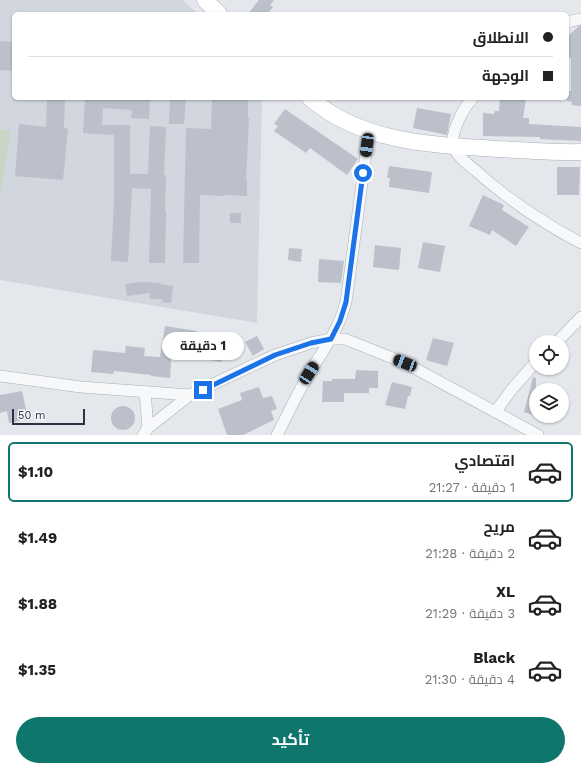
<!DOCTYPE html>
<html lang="ar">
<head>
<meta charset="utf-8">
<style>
  :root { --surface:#fff; --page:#f6f6f6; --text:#222; --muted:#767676; --line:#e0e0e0; --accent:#0f766e }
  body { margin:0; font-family:"Work Sans",Cairo,sans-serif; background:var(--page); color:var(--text); direction:rtl; height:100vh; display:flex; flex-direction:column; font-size:15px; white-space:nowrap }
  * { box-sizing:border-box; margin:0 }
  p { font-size:13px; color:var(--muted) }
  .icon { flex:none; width:22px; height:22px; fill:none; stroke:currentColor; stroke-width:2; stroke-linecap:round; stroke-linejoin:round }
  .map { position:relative; height:435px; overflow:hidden; direction:ltr }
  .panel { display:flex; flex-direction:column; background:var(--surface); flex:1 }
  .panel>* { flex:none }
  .hud { position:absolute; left:12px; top:12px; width:557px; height:88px; border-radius:6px; box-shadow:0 1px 3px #0004; direction:rtl; display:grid; align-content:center; height:88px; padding:0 16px; background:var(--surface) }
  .buttons { position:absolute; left:529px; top:335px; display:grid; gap:8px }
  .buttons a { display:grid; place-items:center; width:40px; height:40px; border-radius:50%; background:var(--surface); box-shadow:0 1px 3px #0004; font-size:20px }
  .scale { position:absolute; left:12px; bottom:10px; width:73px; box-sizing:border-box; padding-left:4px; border:2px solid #2b3445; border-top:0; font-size:11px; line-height:14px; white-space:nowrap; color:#2b3445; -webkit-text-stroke:3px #f4f6f9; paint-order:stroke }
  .end { position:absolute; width:18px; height:18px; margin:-9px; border:5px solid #1a73e8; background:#fff; box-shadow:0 0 0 2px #fff }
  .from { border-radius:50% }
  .bubble { position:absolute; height:28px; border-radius:14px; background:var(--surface); box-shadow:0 1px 3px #0004; font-size:13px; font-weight:700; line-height:28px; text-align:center; direction:rtl }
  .car { position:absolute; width:12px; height:24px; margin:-12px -6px; border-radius:5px; box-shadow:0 0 3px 1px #0007; background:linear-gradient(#222 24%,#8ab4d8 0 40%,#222 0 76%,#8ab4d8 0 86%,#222 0) }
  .hud b { display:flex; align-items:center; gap:14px; height:38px; font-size:15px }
  .hud b+b { border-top:1px solid var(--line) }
  .hud i { width:10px; height:10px; background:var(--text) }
  ul { padding:7px 0 0; list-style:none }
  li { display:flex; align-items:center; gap:12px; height:60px; margin:0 8px 6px; padding:0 8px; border:2px solid transparent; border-radius:6px }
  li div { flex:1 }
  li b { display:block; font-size:15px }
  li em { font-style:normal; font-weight:700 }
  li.current { border-color:var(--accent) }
  li>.icon { width:36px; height:36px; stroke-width:1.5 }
  .cta { display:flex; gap:8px; margin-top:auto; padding:8px 16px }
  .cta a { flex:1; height:46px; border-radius:24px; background:var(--accent); color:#fff; font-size:16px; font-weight:700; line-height:46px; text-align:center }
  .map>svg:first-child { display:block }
</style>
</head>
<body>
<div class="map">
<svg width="581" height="435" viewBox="0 0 581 435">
  <rect width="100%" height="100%" fill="#e4e7ec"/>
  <polygon fill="#d2d6de" points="0,0 183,0 198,14 14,14 14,98 262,98 257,323 0,280"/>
  <polygon fill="#c9d6c5" points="0,129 11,130 0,197"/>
  <g fill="#bbc0ca">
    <polygon points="259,0 274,0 270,5 273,7 267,14 248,14"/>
    <polygon points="579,26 581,26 581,106 571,105 572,102 567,101 567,91 571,91 571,58 567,58 567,37"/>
    <polygon points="0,41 14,42 14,71 0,70"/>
    <polygon points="47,98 65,98 64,128 68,129 63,180 15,176 19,124 46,127"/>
    <polygon points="85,98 150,98 149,119 131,118 132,110 103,108 102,125 130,125 130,174 148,174 150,126 166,127 164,175 166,175 165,211 166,211 165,263 149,263 151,189 132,188 128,262 111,261 114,199 114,135 83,133"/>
    <polygon points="170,98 186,98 184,124 169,124"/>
    <polygon points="212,98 248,98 248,118 249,118 246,180 247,180 247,196 223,195 223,196 200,195 199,263 183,263 186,128 211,129"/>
    <polygon points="500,98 526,98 523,118 529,118 529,124 581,127 581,141 540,139 540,137 483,136 483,113 494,114 495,111 499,111"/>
    <polygon points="417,108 451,114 447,135 413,128"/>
    <polygon points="285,109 358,159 347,175 310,148 306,153 274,131 278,126 274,124"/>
    <polygon points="389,166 432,172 429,193 389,187 390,178 387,178"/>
    <polygon points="557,167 580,167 579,195 557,195"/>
    <polygon points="483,195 504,205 502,210 529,227 516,246 492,230 490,235 469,226"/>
    <rect x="230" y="213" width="11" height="10"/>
    <polygon points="423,242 445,246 440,272 418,268"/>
    <polygon points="375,245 401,248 399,270 373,267"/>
    <polygon points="289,248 302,249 301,262 288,260"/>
    <polygon points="319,259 344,261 341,283 318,282"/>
    <polygon points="143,282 160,283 160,284 173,286 171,303 162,302 162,299 150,299 150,293 127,296 125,284"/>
    <polygon points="165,326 197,331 196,336 225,341 221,362 201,358 202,351 172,346 170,378 151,376 151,375 114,371 113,374 91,372 93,350 125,353 126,346 145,348 144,356 160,357"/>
    <polygon points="257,336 264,349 253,356 245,342"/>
    <polygon points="433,338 454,343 447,366 426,360"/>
    <polygon points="356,370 378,371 378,388 369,388 369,393 344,393 344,402 322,402 323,381 332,381 332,379 355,379"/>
    <polygon points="533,377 536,378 536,416 524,412"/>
    <polygon points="392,382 412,387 410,396 408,396 405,409 385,405"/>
    <polygon points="259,387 263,398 272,396 277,409 271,411 274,420 243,435 227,435 218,409 242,400 240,393"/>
    <polygon points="22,391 28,419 9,423 7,411 0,413 0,395"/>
    <circle cx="123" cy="418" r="12"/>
  </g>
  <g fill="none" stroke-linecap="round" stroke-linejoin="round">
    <defs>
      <g id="street">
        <polyline points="567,22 581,19"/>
        <path d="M473,98C464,107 451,131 453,145C455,155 468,164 475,170C507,199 543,223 581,243"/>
        <polyline points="557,342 581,317"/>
        <polyline points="0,376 81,387 190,395"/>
        <polyline points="145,392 148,428"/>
        <polyline points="495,412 513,388 536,362"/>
        <polyline points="143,435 148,428 190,395 275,355 311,343 331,339 345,339 405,363 538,435"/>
        <path d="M277,435C288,414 298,392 310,372C324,349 339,329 346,302L369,131"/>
      </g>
      <g id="secondary">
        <polyline points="205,0 219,14"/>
        <path d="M310,98C361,143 435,145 498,149C526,150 554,153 581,152"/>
      </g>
    </defs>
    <use href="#street" stroke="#a9aeb7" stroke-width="12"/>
    <use href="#secondary" stroke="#a9aeb7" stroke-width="17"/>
    <use href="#street" stroke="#f7f8fa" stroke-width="11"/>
    <use href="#secondary" stroke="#fff" stroke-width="16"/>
  </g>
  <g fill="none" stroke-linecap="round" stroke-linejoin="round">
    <polyline stroke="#1a73e8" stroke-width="5" points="203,390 275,355 311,343 331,339 340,321 346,302 363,173"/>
  </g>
</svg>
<div class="buttons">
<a><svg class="icon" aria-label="locate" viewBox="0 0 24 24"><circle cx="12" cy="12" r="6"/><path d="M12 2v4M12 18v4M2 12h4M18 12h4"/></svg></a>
<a><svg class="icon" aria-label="layers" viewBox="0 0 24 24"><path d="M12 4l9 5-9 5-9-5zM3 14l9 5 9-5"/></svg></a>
</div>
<div class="scale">50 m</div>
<i class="end from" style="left:363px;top:173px"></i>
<i class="end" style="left:203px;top:390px"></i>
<div class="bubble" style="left:162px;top:332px;width:82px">1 دقيقة</div>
<i class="car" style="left:367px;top:145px;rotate:188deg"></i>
<i class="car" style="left:405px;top:363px;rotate:291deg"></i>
<i class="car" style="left:309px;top:373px;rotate:33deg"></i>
<div class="hud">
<b><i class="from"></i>الانطلاق</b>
<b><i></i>الوجهة</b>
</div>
</div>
<section class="panel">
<ul>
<li class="current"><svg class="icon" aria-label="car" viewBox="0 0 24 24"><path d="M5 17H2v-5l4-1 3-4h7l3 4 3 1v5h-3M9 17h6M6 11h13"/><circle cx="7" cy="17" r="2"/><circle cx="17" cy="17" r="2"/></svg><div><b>اقتصادي</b><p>1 دقيقة · 21:27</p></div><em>$1.10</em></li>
<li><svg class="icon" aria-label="car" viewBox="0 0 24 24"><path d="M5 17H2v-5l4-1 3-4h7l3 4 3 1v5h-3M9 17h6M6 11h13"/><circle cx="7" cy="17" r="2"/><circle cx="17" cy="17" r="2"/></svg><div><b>مريح</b><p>2 دقيقة · 21:28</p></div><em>$1.49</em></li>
<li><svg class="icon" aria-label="car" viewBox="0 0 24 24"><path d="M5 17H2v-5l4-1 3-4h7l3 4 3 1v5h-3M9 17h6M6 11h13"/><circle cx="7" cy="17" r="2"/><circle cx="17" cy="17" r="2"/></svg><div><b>XL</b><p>3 دقيقة · 21:29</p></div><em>$1.88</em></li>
<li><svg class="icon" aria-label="car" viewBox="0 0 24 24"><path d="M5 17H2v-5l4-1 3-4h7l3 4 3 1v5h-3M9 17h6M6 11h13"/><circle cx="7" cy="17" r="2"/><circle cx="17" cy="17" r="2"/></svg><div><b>Black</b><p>4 دقيقة · 21:30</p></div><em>$1.35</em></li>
</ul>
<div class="cta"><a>تأكيد</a></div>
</section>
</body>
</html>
